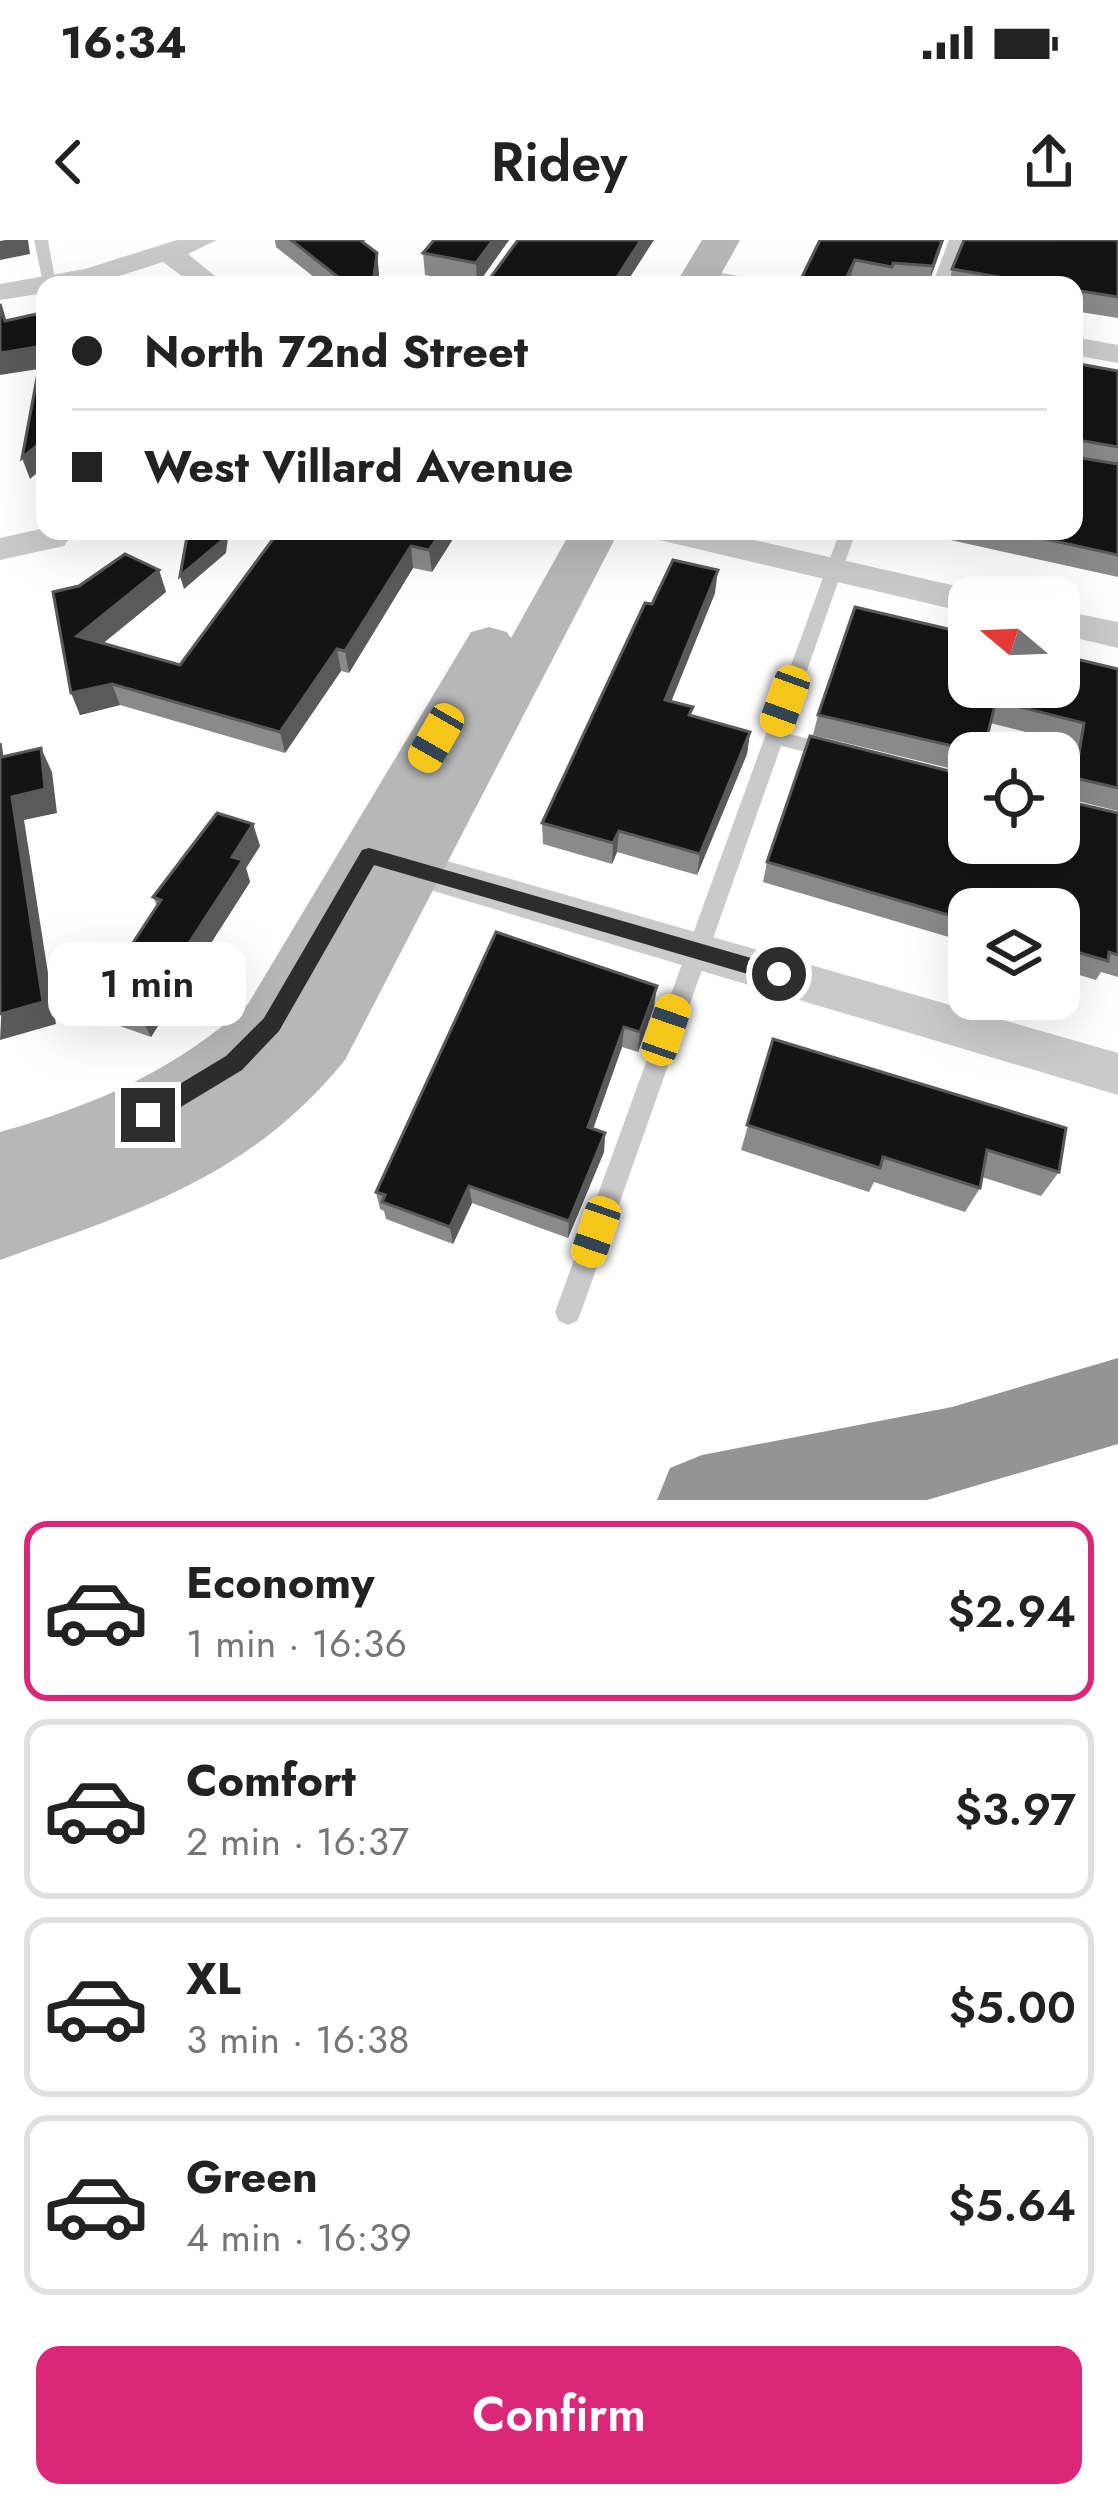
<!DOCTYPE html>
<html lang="en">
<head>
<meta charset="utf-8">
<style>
  :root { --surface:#fff; --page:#f2f2f2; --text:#222; --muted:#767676; --line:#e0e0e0; --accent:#db2777 }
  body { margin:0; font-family:Jost,sans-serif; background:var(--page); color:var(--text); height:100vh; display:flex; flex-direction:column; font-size:45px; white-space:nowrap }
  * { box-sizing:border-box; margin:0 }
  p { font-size:39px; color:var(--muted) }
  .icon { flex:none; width:66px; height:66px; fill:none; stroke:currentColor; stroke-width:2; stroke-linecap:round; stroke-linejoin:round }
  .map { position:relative; height:1260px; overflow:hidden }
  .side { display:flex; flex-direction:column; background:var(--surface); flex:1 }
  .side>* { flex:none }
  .guide { position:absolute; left:36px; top:36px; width:1047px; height:264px; border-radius:24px; box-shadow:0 12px 48px #0002; display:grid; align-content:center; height:264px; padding:0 36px; background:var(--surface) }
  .needle { width:78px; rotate:289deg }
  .tools { position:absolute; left:948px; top:336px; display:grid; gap:24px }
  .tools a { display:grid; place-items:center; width:132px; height:132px; border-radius:24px; background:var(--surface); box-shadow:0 12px 48px #0002; font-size:60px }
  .end { position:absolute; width:54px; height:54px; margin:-27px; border:15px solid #2d2d2d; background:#fff; box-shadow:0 0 0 6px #fff }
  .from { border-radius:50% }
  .bubble { position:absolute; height:84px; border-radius:24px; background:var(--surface); box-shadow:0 12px 48px #0002; font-size:39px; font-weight:600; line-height:84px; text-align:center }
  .car { position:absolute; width:36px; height:72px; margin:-36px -18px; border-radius:15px; box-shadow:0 0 9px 3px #0007; background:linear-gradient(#f5c518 24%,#345 0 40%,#f5c518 0 76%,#345 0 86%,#f5c518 0) }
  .guide b { display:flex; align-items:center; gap:42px; height:114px; font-size:45px }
  .guide b+b { border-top:3px solid var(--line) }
  .guide i { width:30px; height:30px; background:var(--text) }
  ul { padding:21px 0 0; list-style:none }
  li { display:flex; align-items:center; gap:36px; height:180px; margin:0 24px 18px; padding:0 12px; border:6px solid var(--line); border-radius:24px }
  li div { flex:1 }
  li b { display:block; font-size:45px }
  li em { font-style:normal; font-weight:600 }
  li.current { border-color:var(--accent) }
  li>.icon { width:108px; height:108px; stroke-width:1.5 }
  .cta { display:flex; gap:24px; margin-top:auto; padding:24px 36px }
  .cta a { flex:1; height:138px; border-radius:24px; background:var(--accent); color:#fff; font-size:48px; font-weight:600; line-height:138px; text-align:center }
  .status { display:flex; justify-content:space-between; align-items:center; height:84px; padding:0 60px; background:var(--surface); direction:ltr }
  .status svg { height:33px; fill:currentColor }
  header { display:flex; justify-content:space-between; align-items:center; height:156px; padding:0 36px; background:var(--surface); font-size:54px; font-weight:600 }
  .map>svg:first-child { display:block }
</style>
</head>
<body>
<div class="status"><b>16:34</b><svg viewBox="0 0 49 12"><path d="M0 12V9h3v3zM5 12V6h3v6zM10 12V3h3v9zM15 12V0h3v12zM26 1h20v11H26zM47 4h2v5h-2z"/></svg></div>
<header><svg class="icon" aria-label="back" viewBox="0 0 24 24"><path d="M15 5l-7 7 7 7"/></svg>Ridey<svg class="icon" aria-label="share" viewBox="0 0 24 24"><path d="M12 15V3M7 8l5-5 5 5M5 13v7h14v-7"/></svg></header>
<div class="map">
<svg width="1118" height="1260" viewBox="0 0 1118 1260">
  <rect width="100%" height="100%" fill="#fff"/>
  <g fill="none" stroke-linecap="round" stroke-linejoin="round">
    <g fill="#cacaca" fill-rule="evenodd">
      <polygon points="34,0 48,0 56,45 43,43"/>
      <polygon points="949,0 963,0 946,45 932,45"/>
      <polygon points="840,291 856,291 785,493 842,507 845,512 835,519 781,506 581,1072 577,1081 568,1085 559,1081 555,1072"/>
    </g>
    <g fill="#cacaca" fill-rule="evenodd">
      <polygon points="177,0 217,0 188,14 226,45 194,45 163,22 91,45 45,45 45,53 0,60 0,44 85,29"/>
      <polygon points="700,29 755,39 759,45 690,43 686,37 690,31"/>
      <polygon points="1074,97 1118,105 1118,123 1074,115"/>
      <polygon points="45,288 64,291 69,298 64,306 0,320 0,298"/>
      <polygon points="651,291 715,291 969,349 984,357 969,357 969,373 668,302 656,299"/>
      <polygon points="1059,370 1118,382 1118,408 1059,394"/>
      <polygon points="388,604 1118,813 1118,855 373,633 367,621 373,609"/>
    </g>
    <g fill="#b7b7b7" fill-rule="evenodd">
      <polygon points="702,0 740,0 715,45 675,45"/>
      <path d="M571,291H619L345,820C249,938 138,970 0,1020V892C95,865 175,831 248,764L471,392L489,387L507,392L511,398Z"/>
    </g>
    <polygon fill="#949494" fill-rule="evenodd" points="1118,1118 1118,1204 927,1260 657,1260 670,1228 702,1215 952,1167"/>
  </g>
  <g fill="#8a8a8a">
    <polygon points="275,0 366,0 363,2 377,13 379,35 378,45 324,45 276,7"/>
    <polygon points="509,0 477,45 425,35 423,13"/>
    <polygon points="820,0 944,0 928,45 889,43 888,45 881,45 851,39 849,45 798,45"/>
    <polygon points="1118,0 1118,78 1074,71 1074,45 948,45 952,29"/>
    <polygon points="1074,123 1118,131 1118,337 910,291 1074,291"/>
    <polygon points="279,291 458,291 432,332 413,328 349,433 341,431 285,513 120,465 80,475 53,352 159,330 166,352 103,403 180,425"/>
    <polygon points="715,353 671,461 692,476 750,492 747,514 697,635 617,612 612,624 543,604 542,583 652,364"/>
    <polygon points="1118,429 1118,571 1065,558 1075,504 990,483 983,513 969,513 969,533 813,495 818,475"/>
    <polygon points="1071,562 1118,573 1118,737 1101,732 1096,740 1059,729 1059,669 969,669 969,703 763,642 767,622 969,603 1068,568"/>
    <polygon points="253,584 260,606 246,628 250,642 151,797 97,778 86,758 121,721 157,666 153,657"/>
    <polygon points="654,767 638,812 622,807 593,889 605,893 604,912 568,998 472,963 453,1004 386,979 384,971 380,969 376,952"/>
    <polygon points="773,799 1059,932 1041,956 982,937 980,948 965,972 874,942 869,952 741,910"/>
  </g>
  <g fill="#5a5a5a">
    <polygon points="6,0 28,0 30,14 0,20 0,1"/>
    <polygon points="493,0 509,0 477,45 476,23"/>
    <polygon points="641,0 654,0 625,45 612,45"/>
    <polygon points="942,0 944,0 928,45 933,26"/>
    <polygon points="377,13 379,35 378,45 373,45"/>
    <polygon points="855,20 849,45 843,45"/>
    <polygon points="43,106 45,128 0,135 0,113"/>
    <polygon points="45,199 45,226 30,239 22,218"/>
    <polygon points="224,291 229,291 226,313 184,349 180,336"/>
    <polygon points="442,291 458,291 432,332 429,310"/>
    <polygon points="411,306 413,328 349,433 345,411"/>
    <polygon points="159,330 166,352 85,418 77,396"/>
    <polygon points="718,330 715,353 663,482 665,460"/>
    <polygon points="337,409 341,431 285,513 280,492"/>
    <polygon points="112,444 120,465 80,475 71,453"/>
    <polygon points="750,492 747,514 697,635 700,614"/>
    <polygon points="41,508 52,532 57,573 24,580 56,784 0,800 12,557"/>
    <polygon points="253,584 260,606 246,628 250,642 151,797 141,777 232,617"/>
    <polygon points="619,591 617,612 612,624 613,603"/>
    <polygon points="657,746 654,767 638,812 640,792"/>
    <polygon points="624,787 622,807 587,906 588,887"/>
    <polygon points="605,893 604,912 568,998 569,981"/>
    <polygon points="469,946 472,963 453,1004 450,987"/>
  </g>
  <g fill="#141414" stroke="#5a5a5a" stroke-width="3">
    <polygon points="291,0 360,0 377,13 373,45 348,45"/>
    <polygon points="434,0 493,0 476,23 423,13"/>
    <polygon points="518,0 641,0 612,45 485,45"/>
    <polygon points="820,0 942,0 933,26 893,23 892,27 855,20 843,45 798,45"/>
    <polygon points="964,0 1118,0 1118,57 1074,50 1074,45 1045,45 952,29"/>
    <polygon points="127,39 131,45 99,45"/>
    <polygon points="0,64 5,81 45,72 45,199 22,218 43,106 0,113"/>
    <polygon points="1074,123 1118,131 1118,207 1079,200 1081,218 1118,224 1118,315 1009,291 1074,291"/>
    <polygon points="188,291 224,291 223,300 180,336"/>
    <polygon points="279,291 442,291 429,310 411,306 345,411 337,409 280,492 112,444 71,453 53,352 79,346 125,314 159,330 77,396 180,425"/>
    <polygon points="673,320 718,330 665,460 693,467 689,475 750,492 700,614 619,591 613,603 542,583 645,363 652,364"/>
    <polygon points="855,367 969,394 969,447 1059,447 1059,415 1118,429 1118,548 1075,538 1084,483 996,461 983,513 818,475"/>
    <polygon points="810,496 969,536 969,603 1059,603 1059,565 1070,568 1071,562 1118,573 1118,715 1109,712 1108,721 1059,707 1059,669 969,669 969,681 767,622"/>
    <polygon points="0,503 2,517 41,508 45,549 12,557 43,762 0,774"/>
    <polygon points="217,573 253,584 232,617 243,620 141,777 86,758 114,719 121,721 161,660 153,657"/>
    <polygon points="496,692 657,746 640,792 624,787 588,887 605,893 569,981 469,946 450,987 382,962 385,955 376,952"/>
    <polygon points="773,799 1066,888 1059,932 987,910 980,948 883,917 880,928 747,885"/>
  </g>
  <polygon fill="#2d2d2d" points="369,608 779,726 789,734 779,743 374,625 279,791 242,830 156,882 140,882 140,868 226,816 264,778 362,610"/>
</svg>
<div class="tools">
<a><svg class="needle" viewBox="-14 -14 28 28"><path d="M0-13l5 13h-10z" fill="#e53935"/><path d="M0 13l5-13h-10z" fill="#767676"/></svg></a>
<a><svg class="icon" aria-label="locate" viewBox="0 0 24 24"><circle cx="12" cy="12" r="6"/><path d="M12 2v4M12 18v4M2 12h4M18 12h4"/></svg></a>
<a><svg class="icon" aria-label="layers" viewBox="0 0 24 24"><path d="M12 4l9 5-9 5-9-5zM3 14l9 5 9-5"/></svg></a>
</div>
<i class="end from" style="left:779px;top:734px"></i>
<i class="end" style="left:148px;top:875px"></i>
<div class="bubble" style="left:48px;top:702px;width:198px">1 min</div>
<i class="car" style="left:785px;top:461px;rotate:200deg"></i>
<i class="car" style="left:436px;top:498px;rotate:210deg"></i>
<i class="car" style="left:666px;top:790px;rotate:19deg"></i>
<i class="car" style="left:596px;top:992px;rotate:199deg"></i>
<div class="guide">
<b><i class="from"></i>North 72nd Street</b>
<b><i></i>West Villard Avenue</b>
</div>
</div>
<section class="side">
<ul>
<li class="current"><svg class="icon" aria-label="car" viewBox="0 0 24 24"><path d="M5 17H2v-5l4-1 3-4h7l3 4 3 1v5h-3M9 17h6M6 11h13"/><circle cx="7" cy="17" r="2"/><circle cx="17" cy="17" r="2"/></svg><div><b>Economy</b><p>1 min · 16:36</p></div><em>$2.94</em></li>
<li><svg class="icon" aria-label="car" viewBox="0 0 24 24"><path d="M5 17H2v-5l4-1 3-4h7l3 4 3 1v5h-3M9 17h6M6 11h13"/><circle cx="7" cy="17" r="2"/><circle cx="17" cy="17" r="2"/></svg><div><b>Comfort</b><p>2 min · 16:37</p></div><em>$3.97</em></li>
<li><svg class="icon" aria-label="car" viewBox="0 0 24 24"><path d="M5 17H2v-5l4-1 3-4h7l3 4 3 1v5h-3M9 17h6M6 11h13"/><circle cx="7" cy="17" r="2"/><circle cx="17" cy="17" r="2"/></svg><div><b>XL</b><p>3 min · 16:38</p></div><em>$5.00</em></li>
<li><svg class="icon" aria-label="car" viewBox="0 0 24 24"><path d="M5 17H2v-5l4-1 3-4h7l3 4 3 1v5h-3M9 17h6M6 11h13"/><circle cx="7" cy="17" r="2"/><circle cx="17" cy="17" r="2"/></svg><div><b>Green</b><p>4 min · 16:39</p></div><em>$5.64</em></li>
</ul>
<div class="cta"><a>Confirm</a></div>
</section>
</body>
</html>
